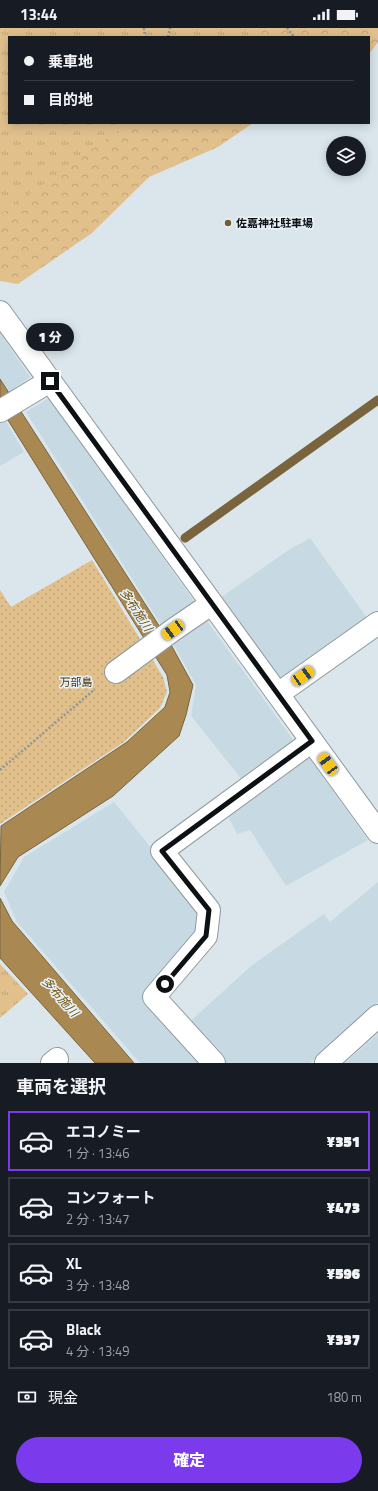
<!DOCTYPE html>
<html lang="ja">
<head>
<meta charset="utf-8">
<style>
  :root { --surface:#171b24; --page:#20242c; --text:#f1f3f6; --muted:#9ea1a6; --line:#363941; --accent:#7c3aed }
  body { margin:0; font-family:"Titillium Web","Noto Sans JP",sans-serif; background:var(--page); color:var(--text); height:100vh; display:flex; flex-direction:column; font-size:15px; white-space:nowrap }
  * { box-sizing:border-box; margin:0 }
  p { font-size:13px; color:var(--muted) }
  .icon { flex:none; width:22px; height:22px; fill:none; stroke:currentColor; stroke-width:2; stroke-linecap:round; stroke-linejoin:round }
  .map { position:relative; height:1035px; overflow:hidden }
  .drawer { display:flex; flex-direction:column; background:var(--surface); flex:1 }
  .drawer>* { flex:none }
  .hud { position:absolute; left:8px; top:8px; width:362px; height:88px; border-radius:0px; box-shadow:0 2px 10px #0003; display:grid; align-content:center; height:88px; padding:0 16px; background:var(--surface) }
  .fabs { position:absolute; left:326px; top:108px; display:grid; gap:8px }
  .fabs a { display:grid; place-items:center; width:40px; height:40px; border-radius:50%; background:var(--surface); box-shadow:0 2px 10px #0003; font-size:20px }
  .end { position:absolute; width:18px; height:18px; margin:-9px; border:5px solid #0d1113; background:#fff; box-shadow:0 0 0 2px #fff }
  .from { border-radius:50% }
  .bubble { position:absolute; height:28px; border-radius:14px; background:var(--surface); box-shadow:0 2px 10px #0003; font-size:13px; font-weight:800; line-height:28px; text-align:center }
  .car { position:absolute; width:12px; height:24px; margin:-12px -6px; border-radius:5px; box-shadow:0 0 3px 1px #0007; background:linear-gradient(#f5c518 24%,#345 0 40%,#f5c518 0 76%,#345 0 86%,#f5c518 0) }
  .hud b { display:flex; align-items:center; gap:14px; height:38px; font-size:15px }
  .hud b+b { border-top:1px solid var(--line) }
  .hud i { width:10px; height:10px; background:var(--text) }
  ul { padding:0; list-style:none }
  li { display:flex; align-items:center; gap:12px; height:60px; margin:0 8px 6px; padding:0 8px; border:2px solid var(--line); border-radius:0px }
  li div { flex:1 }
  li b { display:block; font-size:15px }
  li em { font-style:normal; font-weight:800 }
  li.active { border-color:var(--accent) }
  li>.icon { width:36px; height:36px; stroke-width:1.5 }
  h2 { padding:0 16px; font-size:18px; line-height:48px }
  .pay { display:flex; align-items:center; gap:10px; height:44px; padding:0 16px; font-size:15px }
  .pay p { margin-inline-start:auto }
  .button { display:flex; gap:8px; margin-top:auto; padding:8px 16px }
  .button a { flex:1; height:46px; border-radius:24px; background:var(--accent); color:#fff; font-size:16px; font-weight:800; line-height:46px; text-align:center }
  .status { display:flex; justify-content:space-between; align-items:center; height:28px; padding:0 20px; background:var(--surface); direction:ltr }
  .status svg { height:11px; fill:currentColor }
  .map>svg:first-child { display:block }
</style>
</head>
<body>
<div class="status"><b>13:44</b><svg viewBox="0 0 49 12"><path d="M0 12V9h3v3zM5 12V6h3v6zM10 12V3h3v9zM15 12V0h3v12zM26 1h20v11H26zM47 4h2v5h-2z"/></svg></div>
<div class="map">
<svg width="378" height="1035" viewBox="0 0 378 1035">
  <defs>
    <pattern id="grass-tufts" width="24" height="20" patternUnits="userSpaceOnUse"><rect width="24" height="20" fill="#e1c08c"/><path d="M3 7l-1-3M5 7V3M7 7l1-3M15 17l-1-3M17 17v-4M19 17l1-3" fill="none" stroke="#c0a478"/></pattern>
    <pattern id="forest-crowns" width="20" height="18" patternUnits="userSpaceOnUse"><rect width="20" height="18" fill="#e1c08c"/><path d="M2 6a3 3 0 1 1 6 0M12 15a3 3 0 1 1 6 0" fill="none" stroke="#c0a478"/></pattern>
    <pattern id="park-dots" width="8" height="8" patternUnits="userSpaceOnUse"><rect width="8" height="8" fill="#e1c08c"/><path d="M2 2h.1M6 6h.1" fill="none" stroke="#c0a478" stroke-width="1.8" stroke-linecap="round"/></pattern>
  </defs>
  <rect width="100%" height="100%" fill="#dae6eb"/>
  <g fill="#c7dae4">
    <polygon points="0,305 30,349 9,364 0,350"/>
    <polygon points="49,370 196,576 162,598 26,384"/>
    <polygon points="4,390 24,424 0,438 0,393"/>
    <polygon points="310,510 370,594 283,656 220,570 287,523"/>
    <polygon points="207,593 297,717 243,753 191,688 196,657 172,614"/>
    <polygon points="307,727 368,812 286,858 250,802 237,806 227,786"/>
    <polygon points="114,774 202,883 200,905 154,963 184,999 251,938 324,886 330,894 378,854 378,974 310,1035 140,1035 17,894 4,864 24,829"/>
    <polygon points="378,1006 378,1035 345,1035"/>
  </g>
  <g fill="url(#grass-tufts)">
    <polygon points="0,0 355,0 342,9 9,9 9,95 220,95 0,250"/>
    <polygon points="0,936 28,966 0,990"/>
  </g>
  <g fill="url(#forest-crowns)">
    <polygon points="255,0 378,0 378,14 369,26 369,9 249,9"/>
    <polygon points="129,95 253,95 218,119 149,149 92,205 18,256 0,253 0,187"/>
  </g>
  <polygon fill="url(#park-dots)" points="92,532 163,649 167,664 160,680 124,714 0,796 0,562 11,579"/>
  <g fill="#a98851" stroke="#7a643e">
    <polygon points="0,351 169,613 193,657 186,687 179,708 113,768 18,829 0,858 1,798 127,714 165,679 170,664 167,647 6,389 0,384"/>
    <polygon points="0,870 12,893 134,1035 95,1035 0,930"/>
  </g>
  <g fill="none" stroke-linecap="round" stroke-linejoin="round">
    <polyline stroke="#7a643e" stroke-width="9" points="185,510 378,372"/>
    <defs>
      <g id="minor">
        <polyline points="0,284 378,804"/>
        <polyline points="0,383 50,353"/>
        <polyline points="116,644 173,602 211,576"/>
        <polyline points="278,666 378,595"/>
        <polyline points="52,1035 57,1031"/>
        <polyline points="214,1035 154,969 206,908 209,882 162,823 312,713"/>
        <polyline points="326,1035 378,988"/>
      </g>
    </defs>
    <use href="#minor" stroke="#8f9a9f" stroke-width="24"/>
    <g stroke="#8d969a" stroke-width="2.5" stroke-dasharray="2 2" stroke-linecap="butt">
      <polyline points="144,0 145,9"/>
      <polyline points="287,0 294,9"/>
      <polyline points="168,9 170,0"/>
      <polyline points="0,742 95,661"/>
    </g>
    <use href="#minor" stroke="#fff" stroke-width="22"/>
  </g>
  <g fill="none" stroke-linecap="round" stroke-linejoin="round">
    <polyline stroke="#0d1113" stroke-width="5" points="50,353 312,713 162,823 209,882 206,908 165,956"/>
  </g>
  <circle fill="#785d2f" stroke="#e8f3f9" stroke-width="1.5" cx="228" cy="195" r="4"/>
  <g text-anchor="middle" stroke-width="3" stroke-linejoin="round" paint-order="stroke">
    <g font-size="11" font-weight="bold" fill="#0d1113" stroke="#e8f3f9" text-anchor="start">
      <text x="236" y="199">佐嘉神社駐車場</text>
    </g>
    <g font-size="11" fill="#4b3405" stroke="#e8f3f9">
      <text x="76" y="658">万部島</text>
    </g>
    <g font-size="12" font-style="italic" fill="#704f08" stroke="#e8f3f9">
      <text transform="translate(136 582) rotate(57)" y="4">多布施川</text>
      <text transform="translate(60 969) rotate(48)" y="4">多布施川</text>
    </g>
  </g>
</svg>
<div class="fabs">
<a><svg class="icon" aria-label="layers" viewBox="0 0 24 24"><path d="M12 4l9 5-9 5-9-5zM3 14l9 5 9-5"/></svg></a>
</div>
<i class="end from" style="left:165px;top:956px"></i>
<i class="end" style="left:50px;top:353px"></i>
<div class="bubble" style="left:26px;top:295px;width:48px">1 分</div>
<i class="car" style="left:173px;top:602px;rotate:234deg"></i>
<i class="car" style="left:303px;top:648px;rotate:55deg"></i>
<i class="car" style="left:328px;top:736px;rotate:324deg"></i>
<div class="hud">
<b><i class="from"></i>乗車地</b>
<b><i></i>目的地</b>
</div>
</div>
<section class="drawer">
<h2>車両を選択</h2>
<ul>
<li class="active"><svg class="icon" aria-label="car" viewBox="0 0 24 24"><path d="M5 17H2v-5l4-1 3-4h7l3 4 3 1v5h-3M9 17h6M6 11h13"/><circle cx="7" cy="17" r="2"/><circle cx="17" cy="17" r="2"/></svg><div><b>エコノミー</b><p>1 分 · 13:46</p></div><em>¥351</em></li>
<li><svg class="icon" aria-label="car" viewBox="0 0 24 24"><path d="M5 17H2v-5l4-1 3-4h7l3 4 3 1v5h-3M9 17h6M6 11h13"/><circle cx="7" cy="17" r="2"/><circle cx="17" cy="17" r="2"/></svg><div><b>コンフォート</b><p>2 分 · 13:47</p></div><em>¥473</em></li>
<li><svg class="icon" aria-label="car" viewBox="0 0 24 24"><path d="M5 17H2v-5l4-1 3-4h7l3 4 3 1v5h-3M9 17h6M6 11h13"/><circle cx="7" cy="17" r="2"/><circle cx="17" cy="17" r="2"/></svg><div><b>XL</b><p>3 分 · 13:48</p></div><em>¥596</em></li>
<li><svg class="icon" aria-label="car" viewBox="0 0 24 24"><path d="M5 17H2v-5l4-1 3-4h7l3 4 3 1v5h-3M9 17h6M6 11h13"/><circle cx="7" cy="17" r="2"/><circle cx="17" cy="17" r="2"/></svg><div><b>Black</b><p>4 分 · 13:49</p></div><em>¥337</em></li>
</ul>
<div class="pay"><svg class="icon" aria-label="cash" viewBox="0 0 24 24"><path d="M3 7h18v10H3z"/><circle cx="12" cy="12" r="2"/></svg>現金<p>180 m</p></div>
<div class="button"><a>確定</a></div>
</section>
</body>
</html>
